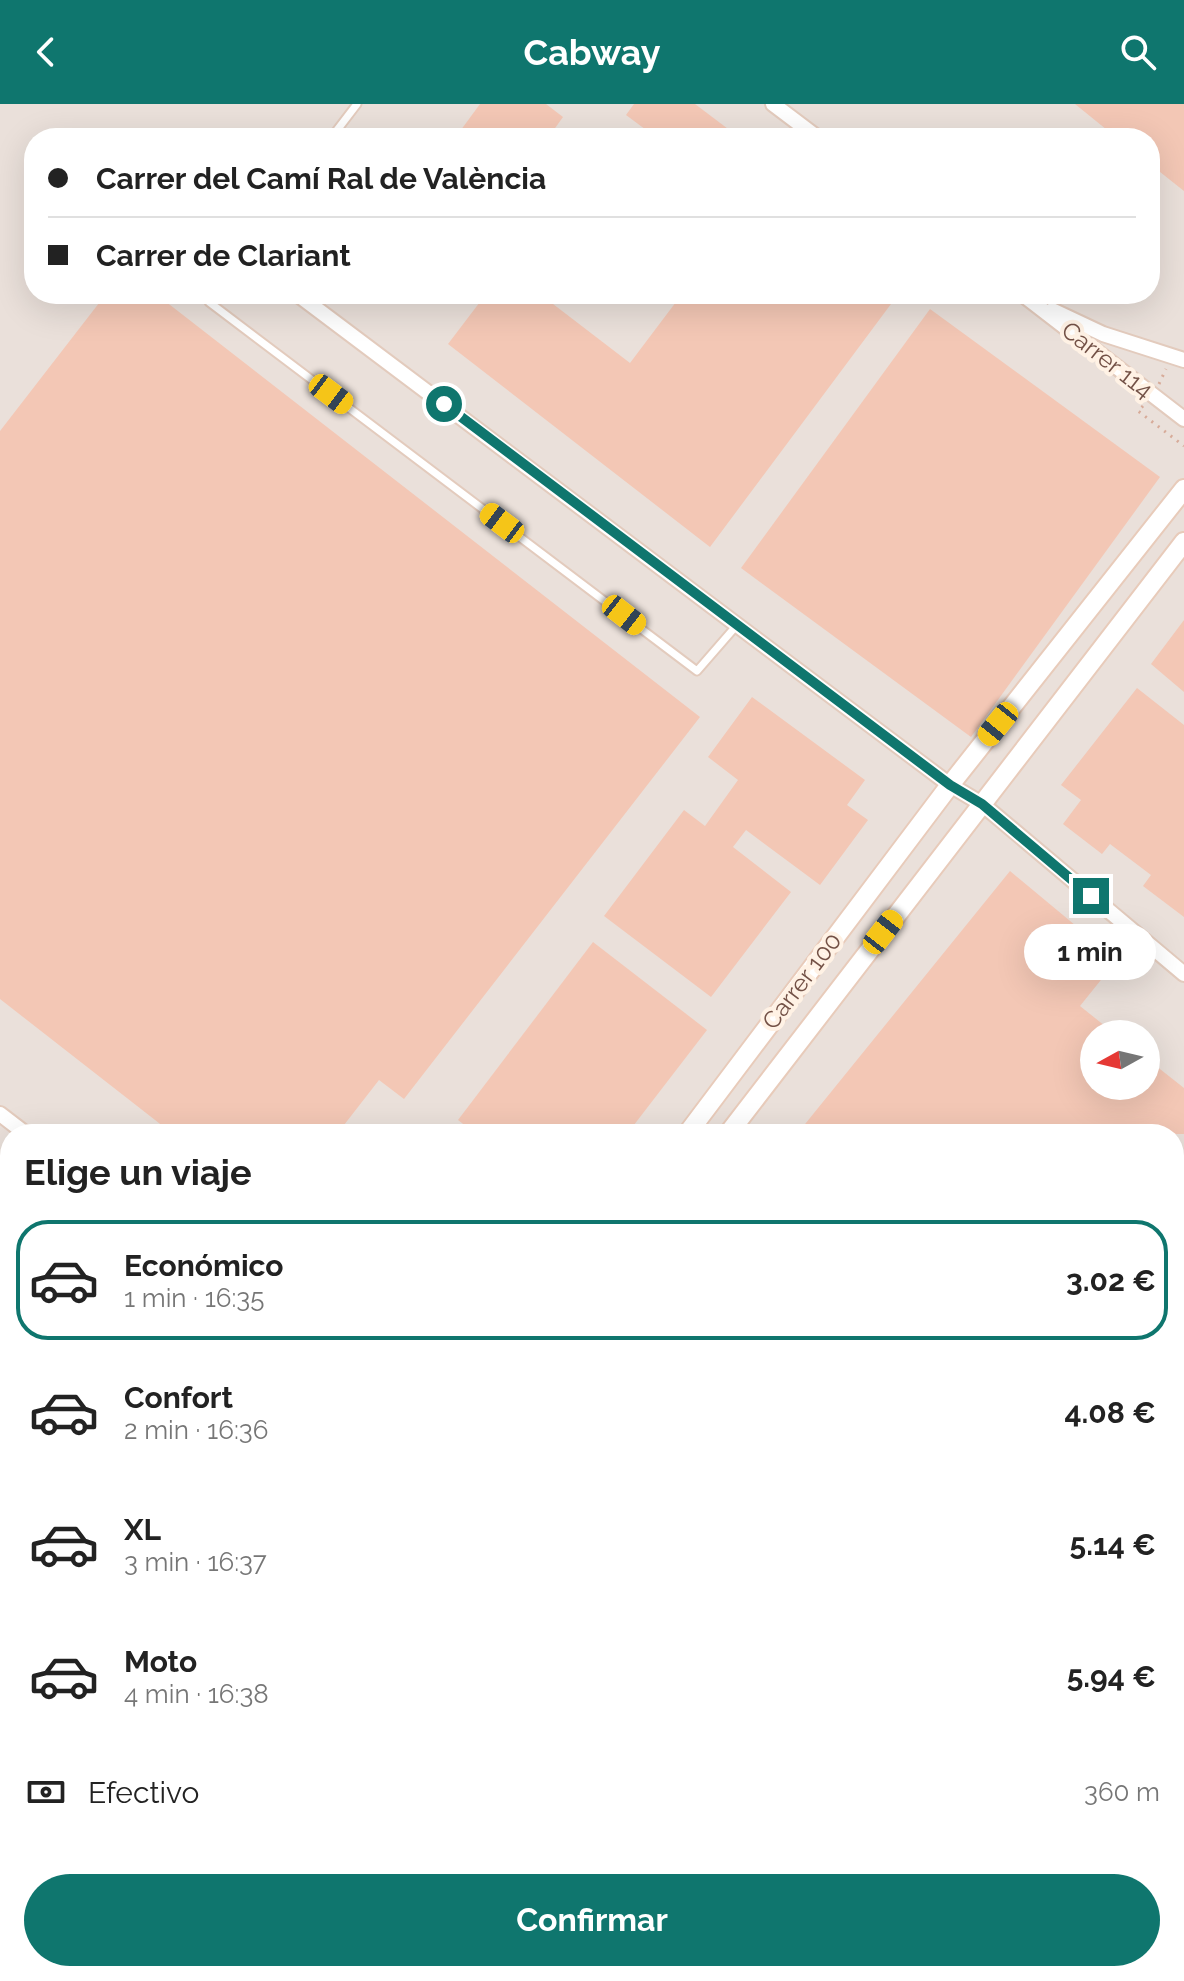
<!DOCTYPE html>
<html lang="es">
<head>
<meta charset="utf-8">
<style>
  :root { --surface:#fff; --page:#f2f2f2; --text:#222; --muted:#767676; --line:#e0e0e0; --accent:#0f766e }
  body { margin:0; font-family:Raleway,sans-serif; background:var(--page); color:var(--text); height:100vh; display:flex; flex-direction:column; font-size:30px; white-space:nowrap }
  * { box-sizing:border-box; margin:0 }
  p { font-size:26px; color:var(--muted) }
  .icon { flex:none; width:44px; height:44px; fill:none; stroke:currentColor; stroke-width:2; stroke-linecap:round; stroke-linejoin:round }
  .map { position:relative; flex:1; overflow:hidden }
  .drawer { position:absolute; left:0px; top:1020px; width:1184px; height:858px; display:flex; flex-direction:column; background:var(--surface); border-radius:32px 32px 0 0; box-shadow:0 8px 32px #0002 }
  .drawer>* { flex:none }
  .hud { position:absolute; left:24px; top:24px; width:1136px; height:176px; border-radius:32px; box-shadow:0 8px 32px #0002; display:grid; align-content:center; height:176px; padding:0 24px; background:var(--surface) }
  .needle { width:52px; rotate:262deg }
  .fabs { position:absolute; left:1080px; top:916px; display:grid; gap:16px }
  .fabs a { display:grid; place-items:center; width:80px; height:80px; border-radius:50%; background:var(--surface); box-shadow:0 8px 32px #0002; font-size:40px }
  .end { position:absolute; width:36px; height:36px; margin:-18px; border:10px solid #0f766e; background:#fff; box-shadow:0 0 0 4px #fff }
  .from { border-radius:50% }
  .bubble { position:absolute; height:56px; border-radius:28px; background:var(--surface); box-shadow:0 8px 32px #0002; font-size:26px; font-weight:700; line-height:56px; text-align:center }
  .car { position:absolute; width:24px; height:48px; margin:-24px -12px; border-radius:10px; box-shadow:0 0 6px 2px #0007; background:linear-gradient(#f5c518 24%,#345 0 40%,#f5c518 0 76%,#345 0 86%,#f5c518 0) }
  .hud b { display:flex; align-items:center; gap:28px; height:76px; font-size:30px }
  .hud b+b { border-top:2px solid var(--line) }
  .hud i { width:20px; height:20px; background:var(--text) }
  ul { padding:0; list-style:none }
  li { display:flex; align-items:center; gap:24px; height:120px; margin:0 16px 12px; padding:0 8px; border:4px solid transparent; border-radius:32px }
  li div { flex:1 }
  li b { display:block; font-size:30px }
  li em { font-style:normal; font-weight:700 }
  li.current { border-color:var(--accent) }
  li>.icon { width:72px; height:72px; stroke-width:1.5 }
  h2 { padding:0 24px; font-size:36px; line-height:96px }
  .pay { display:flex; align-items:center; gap:20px; height:88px; padding:0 24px; font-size:30px }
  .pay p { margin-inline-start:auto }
  .button { display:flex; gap:16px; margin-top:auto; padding:16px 24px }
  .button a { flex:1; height:92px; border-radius:48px; background:var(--accent); color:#fff; font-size:32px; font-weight:700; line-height:92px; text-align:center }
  header { display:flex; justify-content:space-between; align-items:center; height:104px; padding:0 24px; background:var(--accent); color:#fff; font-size:36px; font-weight:700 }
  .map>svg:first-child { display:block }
</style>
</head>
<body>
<header><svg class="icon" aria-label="back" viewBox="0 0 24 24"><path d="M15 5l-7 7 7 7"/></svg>Cabway<svg class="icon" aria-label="search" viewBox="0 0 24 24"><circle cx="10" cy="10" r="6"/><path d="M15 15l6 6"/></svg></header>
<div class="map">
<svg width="1184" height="1877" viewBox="0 0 1184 1877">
  <rect width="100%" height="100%" fill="#fdeede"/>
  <path fill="#eae0da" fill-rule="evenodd" d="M0,0H1184V1514L1174,1520V1030H10V1868H528L509,1877H0ZM34,34H1150V190H34ZM1094,930H1146V982H1094Z"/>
  <g fill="#d4eabd">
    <polygon points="1184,1514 1184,1617 1174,1623 1174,1520"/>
    <polygon points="528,1868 726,1868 707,1877 509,1877"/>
  </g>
  <polygon fill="#b3e4e6" stroke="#99d5d8" stroke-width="2" points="1184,1617 1184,1877 707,1877 726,1868 1174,1868 1174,1623"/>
  <g fill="#f3c7b5">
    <polygon points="480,0 546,0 563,13 548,34 455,34"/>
    <polygon points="634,0 695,0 740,34 657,34 626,11"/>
    <polygon points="1075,0 1184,0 1184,87 1150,60 1150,34 1117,34"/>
    <polygon points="106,190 156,190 700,613 404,995 379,976 337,1030 173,1030 0,895 0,327"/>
    <polygon points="486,190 540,190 630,259 682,190 878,190 891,200 710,443 448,240"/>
    <polygon points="930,205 1160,373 971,633 741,464"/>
    <polygon points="1184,516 1184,588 1151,560"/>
    <polygon points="1137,584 1184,621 1184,813 1143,782 1151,771 1110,740 1102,750 1063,720 1081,696 1061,681"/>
    <polygon points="752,593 865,676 847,701 868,716 820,781 746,726 733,743 791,788 711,893 604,812 684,706 705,722 738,676 708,653"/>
    <polygon points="1010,767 1117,856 1080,902 1115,930 1094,930 1094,982 1146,982 1146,954 1184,984 1184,1030 797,1030"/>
    <polygon points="593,838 707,926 627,1030 476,1030 458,1016"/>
  </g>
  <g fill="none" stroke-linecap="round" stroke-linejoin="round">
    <defs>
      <g id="lane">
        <polyline points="331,34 357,0"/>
        <polyline points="215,190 209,198 697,567 737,521"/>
        <polyline points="288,1868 299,1877"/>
        <polyline points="329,1877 337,1868"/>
      </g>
      <g id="street">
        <polyline points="773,0 818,34"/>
        <polyline points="297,190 950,681 982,700 1184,870"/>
        <polyline points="1022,190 1184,315"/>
        <polyline points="1052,206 1103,230 1184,256"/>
        <polyline points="0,1010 26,1030"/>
        <polyline points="1174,1161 1184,1149"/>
        <polyline points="0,1706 10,1714"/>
        <polyline points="207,1868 219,1877"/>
      </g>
      <g id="secondary">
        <polyline points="687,1030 950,681 1184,385"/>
        <polyline points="728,1030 1184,438"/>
        <polyline points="36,1877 43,1868"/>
        <polyline points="75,1877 82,1868"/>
      </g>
    </defs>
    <use href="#lane" stroke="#e3cbbd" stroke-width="11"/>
    <use href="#street" stroke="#e3cbbd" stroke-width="18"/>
    <use href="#secondary" stroke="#e8cbba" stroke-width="22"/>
    <g stroke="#d7ab99" stroke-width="3" stroke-dasharray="2 6" stroke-linecap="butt">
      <polyline points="1159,280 1166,265"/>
      <polyline points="1143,302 1138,307 1184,342"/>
      <polyline points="10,1877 17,1868"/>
      <polyline points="100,1877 106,1868"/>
    </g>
    <use href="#lane" stroke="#fff" stroke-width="7"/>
    <use href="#street" stroke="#fff" stroke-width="14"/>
    <use href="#secondary" stroke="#fff" stroke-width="18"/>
  </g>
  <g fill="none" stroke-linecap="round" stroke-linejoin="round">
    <polyline stroke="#0f766e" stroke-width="10" points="444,300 950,681 982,700 1091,792"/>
  </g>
  <g text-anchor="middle" stroke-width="8" stroke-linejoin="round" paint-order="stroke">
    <g font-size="24" fill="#735146" stroke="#fff2e5">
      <text transform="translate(1107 256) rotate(38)" y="8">Carrer 114</text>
      <text transform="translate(802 877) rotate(-53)" y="8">Carrer 100</text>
    </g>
  </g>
</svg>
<div class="fabs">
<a><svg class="needle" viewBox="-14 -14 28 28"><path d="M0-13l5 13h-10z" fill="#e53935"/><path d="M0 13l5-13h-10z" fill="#767676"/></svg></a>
</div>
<i class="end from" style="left:444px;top:300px"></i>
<i class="end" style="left:1091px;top:792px"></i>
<div class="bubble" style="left:1024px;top:820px;width:132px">1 min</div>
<i class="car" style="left:331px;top:290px;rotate:127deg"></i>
<i class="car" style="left:502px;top:419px;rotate:307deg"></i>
<i class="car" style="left:624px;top:511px;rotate:128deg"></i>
<i class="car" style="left:998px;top:620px;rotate:219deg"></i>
<i class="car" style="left:883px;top:828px;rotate:38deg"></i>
<div class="hud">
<b><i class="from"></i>Carrer del Camí Ral de València</b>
<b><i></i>Carrer de Clariant</b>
</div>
<section class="drawer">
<h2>Elige un viaje</h2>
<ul>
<li class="current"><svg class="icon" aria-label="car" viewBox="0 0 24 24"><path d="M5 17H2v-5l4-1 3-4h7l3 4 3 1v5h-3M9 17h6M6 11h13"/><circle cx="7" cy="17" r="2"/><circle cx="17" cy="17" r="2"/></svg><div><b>Económico</b><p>1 min · 16:35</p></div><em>3.02 €</em></li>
<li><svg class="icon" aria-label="car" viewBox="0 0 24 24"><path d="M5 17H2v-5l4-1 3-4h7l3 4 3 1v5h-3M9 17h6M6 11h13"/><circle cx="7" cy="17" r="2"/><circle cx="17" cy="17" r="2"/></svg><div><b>Confort</b><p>2 min · 16:36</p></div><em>4.08 €</em></li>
<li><svg class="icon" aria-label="car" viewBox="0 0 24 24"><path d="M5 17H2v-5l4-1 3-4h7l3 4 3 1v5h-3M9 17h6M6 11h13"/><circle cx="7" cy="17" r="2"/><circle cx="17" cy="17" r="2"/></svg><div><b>XL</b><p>3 min · 16:37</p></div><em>5.14 €</em></li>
<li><svg class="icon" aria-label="car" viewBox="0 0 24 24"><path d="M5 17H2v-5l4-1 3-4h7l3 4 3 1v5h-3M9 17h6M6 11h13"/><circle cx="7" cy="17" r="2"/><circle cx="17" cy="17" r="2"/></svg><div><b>Moto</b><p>4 min · 16:38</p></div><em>5.94 €</em></li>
</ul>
<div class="pay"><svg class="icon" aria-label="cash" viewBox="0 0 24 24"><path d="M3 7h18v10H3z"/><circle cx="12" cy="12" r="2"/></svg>Efectivo<p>360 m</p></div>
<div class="button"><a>Confirmar</a></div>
</section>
</div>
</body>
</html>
